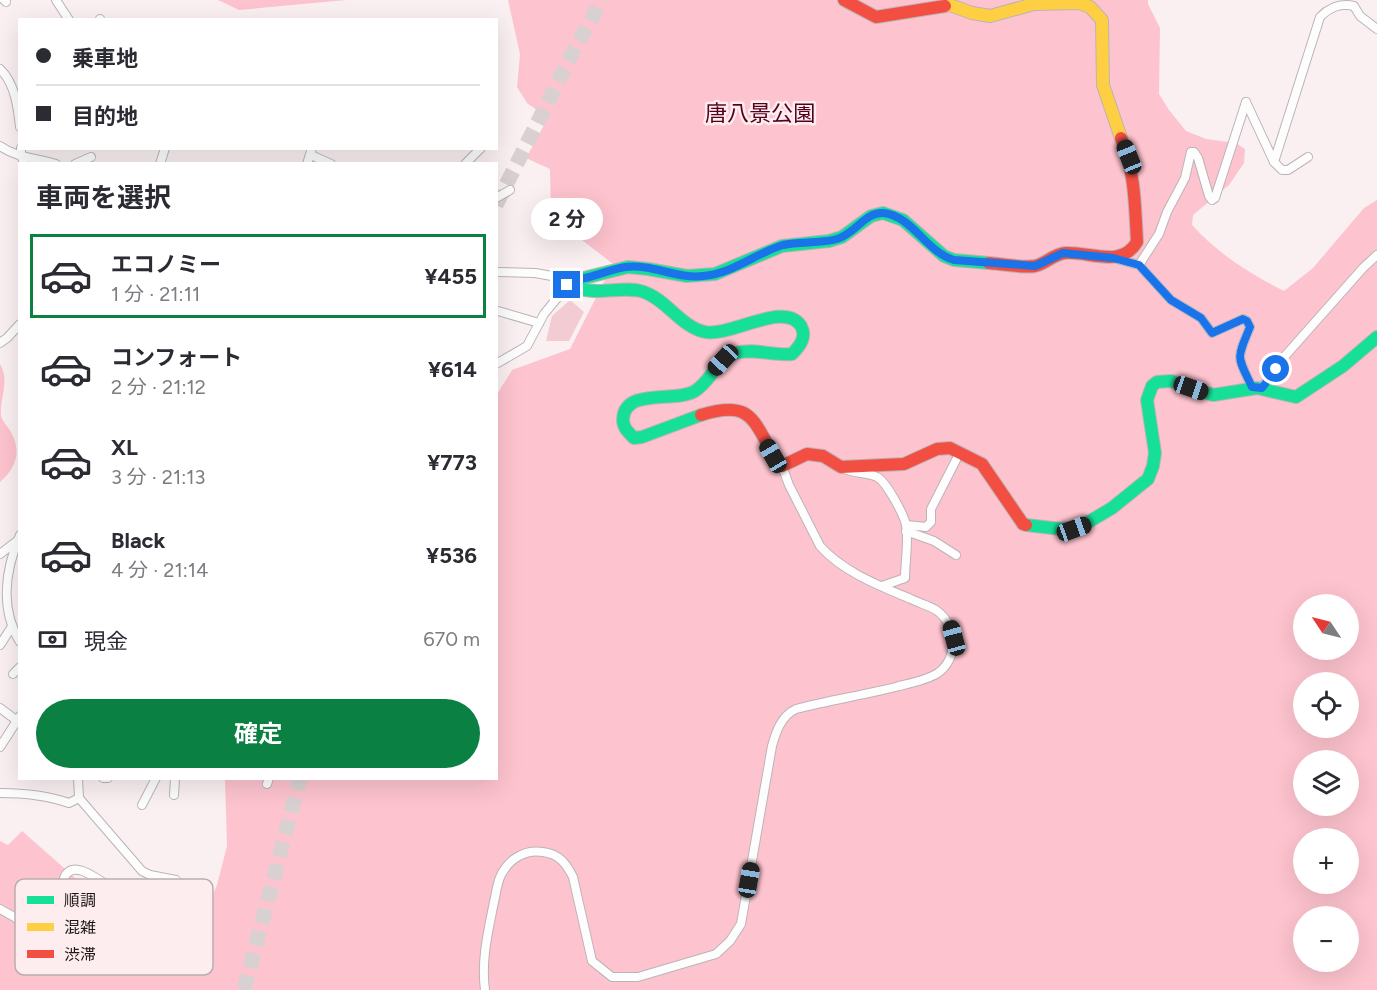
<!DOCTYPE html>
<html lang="ja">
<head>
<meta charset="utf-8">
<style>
  :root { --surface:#fff; --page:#f7f7f7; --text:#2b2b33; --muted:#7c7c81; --line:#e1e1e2; --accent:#0b8043 }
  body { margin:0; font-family:Figtree,"Noto Sans JP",sans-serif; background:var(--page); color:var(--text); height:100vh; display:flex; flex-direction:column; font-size:22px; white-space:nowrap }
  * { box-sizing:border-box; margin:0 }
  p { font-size:20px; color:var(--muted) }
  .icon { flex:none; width:33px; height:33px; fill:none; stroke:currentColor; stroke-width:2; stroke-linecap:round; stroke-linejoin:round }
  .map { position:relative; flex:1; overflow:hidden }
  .drawer { position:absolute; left:18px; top:162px; width:480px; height:618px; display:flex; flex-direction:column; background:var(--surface); border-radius:0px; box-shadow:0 6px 24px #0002 }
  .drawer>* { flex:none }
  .banner { position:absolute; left:18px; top:18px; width:480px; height:132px; border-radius:0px; box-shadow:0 6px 24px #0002; display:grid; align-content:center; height:132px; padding:0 18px; background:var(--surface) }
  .needle { width:39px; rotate:305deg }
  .tools { position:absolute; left:1293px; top:594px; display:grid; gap:12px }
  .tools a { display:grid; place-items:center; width:66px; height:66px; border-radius:50%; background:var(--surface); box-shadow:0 6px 24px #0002; font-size:30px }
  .end { position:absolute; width:27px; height:27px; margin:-14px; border:8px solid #1a73e8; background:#fff; box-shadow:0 0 0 3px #fff }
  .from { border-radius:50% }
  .bubble { position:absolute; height:42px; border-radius:21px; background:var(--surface); box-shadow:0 6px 24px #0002; font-size:20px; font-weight:700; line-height:42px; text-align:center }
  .car { position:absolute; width:18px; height:36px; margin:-18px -9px; border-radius:8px; box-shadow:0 0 4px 2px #0007; background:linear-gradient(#222 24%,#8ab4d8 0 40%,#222 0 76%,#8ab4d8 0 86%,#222 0) }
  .banner b { display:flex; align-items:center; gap:21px; height:57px; font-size:22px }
  .banner b+b { border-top:2px solid var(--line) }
  .banner i { width:15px; height:15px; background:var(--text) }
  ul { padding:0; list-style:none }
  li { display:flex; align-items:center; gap:18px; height:84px; margin:0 12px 9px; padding:0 6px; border:3px solid transparent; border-radius:0px }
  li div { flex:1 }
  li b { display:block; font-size:22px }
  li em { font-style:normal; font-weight:700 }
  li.active { border-color:var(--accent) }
  li>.icon { width:54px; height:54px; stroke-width:1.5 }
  h2 { padding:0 18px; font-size:27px; line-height:72px }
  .pay { display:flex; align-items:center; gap:15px; height:66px; padding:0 18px; font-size:22px }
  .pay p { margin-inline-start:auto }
  .action { display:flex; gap:12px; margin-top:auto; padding:12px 18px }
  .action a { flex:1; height:69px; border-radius:36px; background:var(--accent); color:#fff; font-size:24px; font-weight:700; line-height:69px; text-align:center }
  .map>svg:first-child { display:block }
</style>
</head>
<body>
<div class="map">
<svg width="1377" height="990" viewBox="0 0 1377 990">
  <rect width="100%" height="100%" fill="#faf0f2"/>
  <polygon fill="#f2ccd2" points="570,300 584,312 569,341 546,341 552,316"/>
  <g fill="#fdc3ce" fill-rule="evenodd">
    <polygon points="218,0 346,0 239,10"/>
    <path d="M508,0H1148V4L1160,28L1159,94L1169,110L1186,131L1206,139L1236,143L1245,149L1244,163L1229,185L1193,215L1192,225C1217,253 1250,274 1284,291L1313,268L1364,208L1377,200V990H0V841L8,845L22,831L72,875L121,925L172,964L183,957L200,925L217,885L227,846L225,779L496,778L497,394L512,370L570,349L613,264L551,216L550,169L526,158L548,118L527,103L517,87L520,54ZM1304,604H1348V650H1304ZM1304,682H1348V728H1304ZM1304,760H1348V806H1304ZM1304,838H1348V884H1304ZM1304,916H1348V962H1304Z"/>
    <path d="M0,364C10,381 0,397 1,415C2,421 8,427 11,432C22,452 16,468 0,482Z"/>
  </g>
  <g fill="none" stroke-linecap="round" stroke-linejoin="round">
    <g stroke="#d9d0d1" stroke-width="15" stroke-dasharray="15 8" stroke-linecap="butt">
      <polyline points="496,205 575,48 602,0"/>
      <polyline points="244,990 300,778"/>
    </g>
    <defs>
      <g id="street">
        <polyline points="4,0 6,2"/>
        <polyline points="56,0 69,20"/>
        <polyline points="100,20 100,19"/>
        <path d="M0,69C15,83 18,108 20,127"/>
        <polyline points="1246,102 1274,162 1282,170 1288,170 1308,157"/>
        <path d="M0,146C17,158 37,158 56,164"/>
        <polyline points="21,148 21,156 25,164"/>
        <polyline points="311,155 331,164"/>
        <path d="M1274,162L1320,17C1330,7 1340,3 1354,6L1360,16L1377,29"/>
        <polyline points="75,164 91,157"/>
        <polyline points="160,164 165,148"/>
        <polyline points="307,164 312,148"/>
        <polyline points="465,164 481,148"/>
        <polyline points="496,198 510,190"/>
        <path d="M1113,258L1139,265L1171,300L1201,318L1212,333L1243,319L1247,321L1250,327C1236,361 1237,355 1252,387"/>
        <polyline points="1139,265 1159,234 1167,212 1185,178 1191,152 1194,152 1198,158 1209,196 1212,200 1215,198 1246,102"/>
        <polyline points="496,272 535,273 574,280 580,279"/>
        <polyline points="498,311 539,323"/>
        <polyline points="0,343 7,338 20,324"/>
        <polyline points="496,364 527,346 544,314 563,291 564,279"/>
        <polyline points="1262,388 1285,356 1363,268 1377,255"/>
        <path d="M841,467C854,475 865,471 877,477C886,481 904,515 906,525C909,537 905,564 905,578L882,586"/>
        <polyline points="906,525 926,527 931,522 931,509 956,460"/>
        <polyline points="906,531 934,541 956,555"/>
        <path d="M20,535C5,570 0,609 20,642"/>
        <polyline points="0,554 17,541"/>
        <polyline points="0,645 11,628"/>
        <polyline points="13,674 20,667"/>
        <polyline points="0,708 16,720"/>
        <polyline points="0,747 20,716"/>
        <polyline points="103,778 108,778"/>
        <polyline points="267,784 269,778"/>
        <path d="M0,793C24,793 46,795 69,803L79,798L78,778"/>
        <polyline points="174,795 175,778"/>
        <path d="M79,798L142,871L150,875L176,880C173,886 168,888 161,891C151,896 141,900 129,898C114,895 75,852 64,878L70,897L103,958"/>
        <polyline points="142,805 156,778"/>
        <polyline points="0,909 16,918 37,940 45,945 96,959 128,958"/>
        <path d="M485,990C481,960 488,932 494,902C496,894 497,883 501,875C509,859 525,849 543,852C559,854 566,863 573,877L592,961L612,977H638L716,954L730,941L741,924L772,746C776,732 781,716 796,709C830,700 865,695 899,686C912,683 927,680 938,673C948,666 954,653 953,641C953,629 946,617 936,610C929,606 919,603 911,599C880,586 843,572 820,546L789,485L782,466"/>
      </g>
      <g id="fast">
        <path d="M564,279L571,288C580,289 589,291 598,291C613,291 630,287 644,292C667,300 681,327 705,332C731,337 785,300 801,326C807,337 800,346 792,354C774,356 754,348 736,353C717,359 711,381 695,391C676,403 625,387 623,419C623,428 628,432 634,438L642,437L701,415"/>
        <polyline points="580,279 628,267 648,269 687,276 715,274 782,246 829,241 842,237 871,216 883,213 903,220 944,256 954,260 989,263"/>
        <polyline points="1026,525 1061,529 1080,527 1112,508 1148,479 1153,466 1155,453 1147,400 1152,386 1157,382 1171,381 1213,395 1257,388 1296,397 1343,366 1377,337"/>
      </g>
      <polyline id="slow" points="945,6 950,5 972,13 990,16 1034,4 1079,3 1090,7 1102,20 1103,85 1121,138"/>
      <g id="jam">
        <polyline points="844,0 876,17 945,6"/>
        <path d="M989,263C1001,264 1023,268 1035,266C1045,264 1054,254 1065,253C1089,251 1121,269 1137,242C1135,206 1135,171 1121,138"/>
        <path d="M701,415C759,397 752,428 782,466L807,454L823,456L841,467L904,464L937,449L950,448L982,464L1023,524L1026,525"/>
      </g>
    </defs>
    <use href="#street" stroke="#bbb4b6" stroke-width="10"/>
    <use href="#fast" stroke="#bbb4b6" stroke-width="14"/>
    <use href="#slow" stroke="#bbb4b6" stroke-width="14"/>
    <use href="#jam" stroke="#bbb4b6" stroke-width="14"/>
    <use href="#street" stroke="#fefdfd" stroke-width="8"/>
    <use href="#fast" stroke="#16e098" stroke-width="12"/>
    <use href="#slow" stroke="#ffcf43" stroke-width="12"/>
    <use href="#jam" stroke="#f24e42" stroke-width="12"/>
  </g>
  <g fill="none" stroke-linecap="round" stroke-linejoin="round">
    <path stroke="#1a73e8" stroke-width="8" d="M567,285L564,279C587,282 604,270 626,267C652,264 677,279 703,276C732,274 756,253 783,245C800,241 820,244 837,239C855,234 865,212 883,213C913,216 926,252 954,260L1035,266L1063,253L1113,258L1139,265L1171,300L1201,318L1212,333L1243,319L1247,321L1250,327C1236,361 1237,355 1252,387L1262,388L1276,369"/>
  </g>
  <g text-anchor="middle" stroke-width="5" stroke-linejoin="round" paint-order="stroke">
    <g font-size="22" fill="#560020" stroke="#fdedef">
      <text x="760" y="121">唐八景公園</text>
    </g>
  </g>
  <rect x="15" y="879" width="198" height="96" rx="9" fill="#fdedef" stroke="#baadaf" stroke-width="1.5"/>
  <rect x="27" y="896" width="27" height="8" fill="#16e098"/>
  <rect x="27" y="923" width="27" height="8" fill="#ffcf43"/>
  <rect x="27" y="950" width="27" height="8" fill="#f24e42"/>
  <g font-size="16" fill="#1f1819">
    <text x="64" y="906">順調</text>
    <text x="64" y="933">混雑</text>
    <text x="64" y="960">渋滞</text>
  </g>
</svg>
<div class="tools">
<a><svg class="needle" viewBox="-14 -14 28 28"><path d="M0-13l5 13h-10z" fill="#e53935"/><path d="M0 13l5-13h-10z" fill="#7c7c81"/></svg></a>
<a><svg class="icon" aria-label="locate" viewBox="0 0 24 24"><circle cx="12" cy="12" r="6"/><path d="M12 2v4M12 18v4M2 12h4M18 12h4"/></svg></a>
<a><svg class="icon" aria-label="layers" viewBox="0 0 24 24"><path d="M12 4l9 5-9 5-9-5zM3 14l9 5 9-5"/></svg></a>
<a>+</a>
<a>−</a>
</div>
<i class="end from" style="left:1276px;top:369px"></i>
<i class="end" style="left:567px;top:285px"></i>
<div class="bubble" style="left:531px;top:198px;width:72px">2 分</div>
<i class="car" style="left:1129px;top:157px;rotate:338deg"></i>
<i class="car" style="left:723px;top:360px;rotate:223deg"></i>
<i class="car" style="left:1191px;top:388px;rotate:109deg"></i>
<i class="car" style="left:773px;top:456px;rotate:330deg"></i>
<i class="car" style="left:1074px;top:529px;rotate:70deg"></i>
<i class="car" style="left:954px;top:638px;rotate:345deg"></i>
<i class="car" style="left:749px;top:880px;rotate:10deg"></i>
<div class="banner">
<b><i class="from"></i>乗車地</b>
<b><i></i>目的地</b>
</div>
<section class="drawer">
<h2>車両を選択</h2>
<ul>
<li class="active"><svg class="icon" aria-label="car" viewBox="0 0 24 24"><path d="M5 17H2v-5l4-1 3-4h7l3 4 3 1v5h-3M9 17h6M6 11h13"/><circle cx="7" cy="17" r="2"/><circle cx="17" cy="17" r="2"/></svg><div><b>エコノミー</b><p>1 分 · 21:11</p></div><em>¥455</em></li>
<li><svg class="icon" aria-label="car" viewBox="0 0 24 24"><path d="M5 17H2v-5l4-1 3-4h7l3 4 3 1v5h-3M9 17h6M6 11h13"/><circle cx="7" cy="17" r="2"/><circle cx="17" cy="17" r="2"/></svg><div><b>コンフォート</b><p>2 分 · 21:12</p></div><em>¥614</em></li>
<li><svg class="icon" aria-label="car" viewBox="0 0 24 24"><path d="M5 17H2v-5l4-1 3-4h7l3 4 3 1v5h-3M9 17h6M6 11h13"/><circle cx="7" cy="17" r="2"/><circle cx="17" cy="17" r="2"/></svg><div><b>XL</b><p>3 分 · 21:13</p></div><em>¥773</em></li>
<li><svg class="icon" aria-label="car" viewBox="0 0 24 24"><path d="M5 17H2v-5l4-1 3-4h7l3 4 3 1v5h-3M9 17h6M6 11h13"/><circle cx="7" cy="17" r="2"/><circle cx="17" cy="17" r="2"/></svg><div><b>Black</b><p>4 分 · 21:14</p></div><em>¥536</em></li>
</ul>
<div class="pay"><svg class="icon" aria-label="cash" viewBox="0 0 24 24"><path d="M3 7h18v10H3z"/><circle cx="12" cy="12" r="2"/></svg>現金<p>670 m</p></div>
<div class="action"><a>確定</a></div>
</section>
</div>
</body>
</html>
